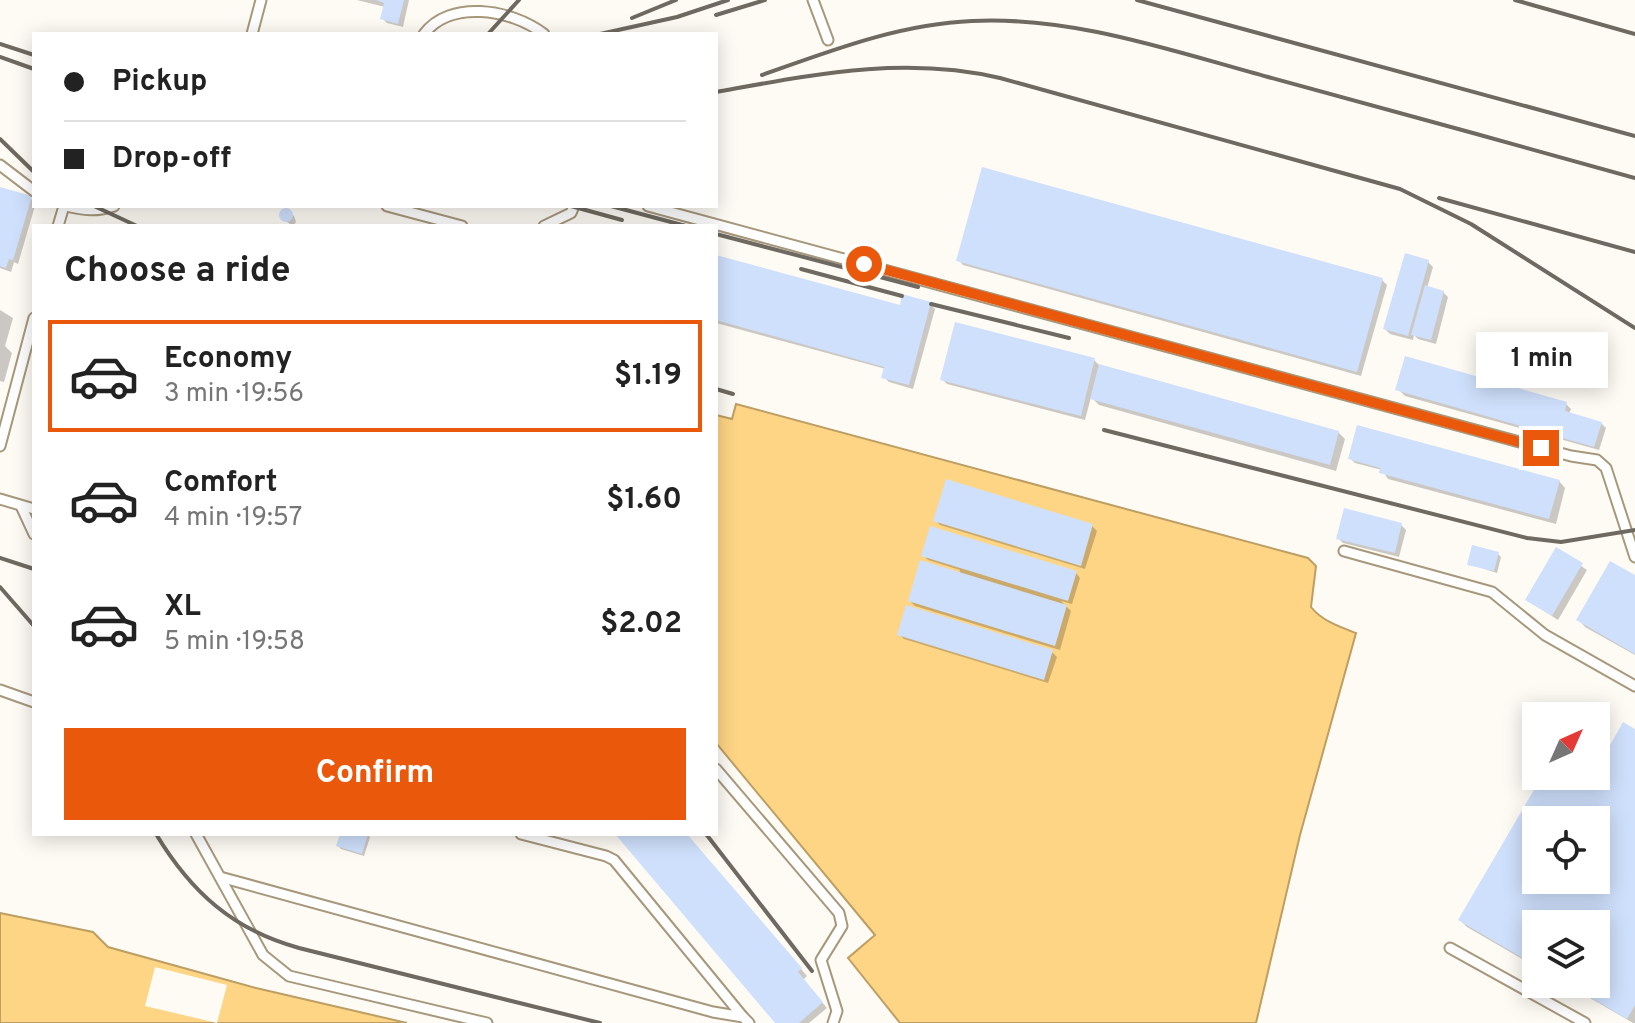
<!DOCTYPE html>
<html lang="en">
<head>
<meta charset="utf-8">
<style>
  :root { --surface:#fff; --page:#f6f6f6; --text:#222; --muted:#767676; --line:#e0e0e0; --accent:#ea580c }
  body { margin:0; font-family:Overpass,sans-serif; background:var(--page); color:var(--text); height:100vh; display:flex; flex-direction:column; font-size:30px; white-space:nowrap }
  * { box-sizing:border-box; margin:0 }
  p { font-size:26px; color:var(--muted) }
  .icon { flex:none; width:44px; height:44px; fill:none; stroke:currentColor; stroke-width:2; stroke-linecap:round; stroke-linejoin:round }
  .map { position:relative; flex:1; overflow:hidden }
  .details { position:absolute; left:32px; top:224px; width:686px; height:612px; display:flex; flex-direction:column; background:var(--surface); border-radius:0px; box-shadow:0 4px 20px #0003 }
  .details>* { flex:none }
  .hud { position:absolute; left:32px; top:32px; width:686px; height:176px; border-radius:0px; box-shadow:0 4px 20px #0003; display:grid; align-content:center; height:176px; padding:0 32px; background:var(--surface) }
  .needle { width:52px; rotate:45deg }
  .fabs { position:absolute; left:1522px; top:702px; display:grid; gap:16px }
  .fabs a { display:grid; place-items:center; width:88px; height:88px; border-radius:0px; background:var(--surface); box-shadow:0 4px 20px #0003; font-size:40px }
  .end { position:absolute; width:36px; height:36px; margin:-18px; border:10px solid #ea580c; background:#fff; box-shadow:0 0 0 4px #fff }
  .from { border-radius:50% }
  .bubble { position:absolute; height:56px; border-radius:0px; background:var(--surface); box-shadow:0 4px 20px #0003; font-size:26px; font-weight:700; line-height:56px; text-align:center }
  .hud b { display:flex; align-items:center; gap:28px; height:76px; font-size:30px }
  .hud b+b { border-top:2px solid var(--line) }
  .hud i { width:20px; height:20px; background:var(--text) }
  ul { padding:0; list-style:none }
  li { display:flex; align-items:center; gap:24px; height:112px; margin:0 16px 12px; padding:0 16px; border:4px solid transparent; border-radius:0px }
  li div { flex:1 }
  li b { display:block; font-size:30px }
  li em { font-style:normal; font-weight:700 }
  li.on { border-color:var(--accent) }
  li>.icon { width:72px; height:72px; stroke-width:1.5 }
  h2 { padding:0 32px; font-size:36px; line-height:96px }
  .primary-button { display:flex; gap:16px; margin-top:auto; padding:16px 32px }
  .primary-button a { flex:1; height:92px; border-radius:0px; background:var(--accent); color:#fff; font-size:32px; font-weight:700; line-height:92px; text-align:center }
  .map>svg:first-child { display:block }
</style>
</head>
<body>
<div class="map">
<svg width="1635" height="1023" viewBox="0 0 1635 1023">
  <rect width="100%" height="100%" fill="#fefbf5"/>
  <g fill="#fed485" stroke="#bd9e63" stroke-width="2">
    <path d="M736,404L1308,558L1316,566L1311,607C1322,621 1340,627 1356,633L1300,835L1256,1023H900L848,958L875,935L716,743V415L732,419Z"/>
    <polygon points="0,913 93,932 108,947 256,988 407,1023 0,1023"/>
  </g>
  <polygon fill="#fefbf5" points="155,967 227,985 217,1023 145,1006"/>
  <g fill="#0003" fill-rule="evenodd">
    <polygon points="357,0 409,0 403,27 387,23 382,18 385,7"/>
    <polygon points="0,196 31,198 35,206 18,264 14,262 11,272 0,268"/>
    <polygon points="283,210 288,211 294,216 296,222 293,226 281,218"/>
    <polygon points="716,257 901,308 930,304 935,309 913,389 889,382 884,377 886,369 716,323"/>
    <polygon points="959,260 1382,280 1387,285 1361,376 963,265"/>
    <polygon points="1428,262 1433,267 1427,288 1443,292 1448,297 1436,344 1418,339 1414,335 1413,340 1390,334 1385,329"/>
    <polygon points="0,310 13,318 5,346 12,353 4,382 0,381"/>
    <polygon points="1094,360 1099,365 1338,432 1345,439 1336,471 1099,405 1091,397 1085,420 947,384 942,379"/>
    <polygon points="1398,389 1566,404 1571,409 1569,414 1601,423 1606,428 1599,450 1405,396"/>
    <polygon points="1350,458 1559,481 1565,488 1556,524 1388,479 1382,470 1355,463"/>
    <polygon points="935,520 1092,526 1097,531 1085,569 940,525"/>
    <polygon points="1401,525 1406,530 1399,557 1343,543 1338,538"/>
    <polygon points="1557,550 1587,570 1558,620 1527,600"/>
    <polygon points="1498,554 1501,557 1497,573 1469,564"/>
    <polygon points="923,555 1076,573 1080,578 1072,604 1061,601 1071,611 1060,650 915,606 910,601 959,574 960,570 928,560"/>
    <polygon points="1635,578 1635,655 1585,627 1579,620"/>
    <polygon points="899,634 1052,652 1057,657 1048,683 904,639"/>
    <path d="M1635,732V1023H1633L1566,984H1596V924H1536V967L1467,927L1460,920L1544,776H1596V742L1617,754ZM1536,820H1596V880H1536Z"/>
    <polygon points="342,834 367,834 370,837 364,856 341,849 338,846"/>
    <polygon points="617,834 686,834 807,976 803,980 827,1008 809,1023 778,1023"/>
  </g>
  <g fill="#cfe0fc" fill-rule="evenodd">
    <polygon points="376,0 404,0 398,24 380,19 384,3"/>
    <polygon points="982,167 1383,278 1357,372 956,261"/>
    <polygon points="0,187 32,196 13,260 9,259 6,268 0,266"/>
    <circle cx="286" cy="215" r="7"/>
    <polygon points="1405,253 1429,260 1408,336 1383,329"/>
    <polygon points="716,255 900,305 902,294 931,302 909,385 881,378 884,367 716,320"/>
    <polygon points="1425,285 1444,291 1431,340 1411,335"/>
    <polygon points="955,322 1095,358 1081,416 940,380"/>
    <polygon points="1405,356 1567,402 1565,411 1602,422 1594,447 1395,390"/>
    <polygon points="1099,364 1339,431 1330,465 1090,399"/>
    <polygon points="1357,425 1560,480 1549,519 1379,473 1380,468 1348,459"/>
    <polygon points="946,479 1093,524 1081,566 933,521"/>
    <polygon points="1344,508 1402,523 1395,553 1336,539"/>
    <polygon points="930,526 1077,571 1068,601 921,556"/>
    <polygon points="1472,545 1499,552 1494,571 1467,565"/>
    <polygon points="1556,547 1583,563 1552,616 1525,600"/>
    <polygon points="920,560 1067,605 1055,646 908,601"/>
    <polygon points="1610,561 1635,575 1635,654 1576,620"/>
    <polygon points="906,605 1053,650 1044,680 897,635"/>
    <path d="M1623,722L1635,729V1005L1627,1019L1568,984H1596V924H1536V966L1458,920L1542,776H1596V740L1609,747ZM1536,820H1596V880H1536Z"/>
    <polygon points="340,834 368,834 362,854 336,846"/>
    <polygon points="615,834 687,834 802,968 798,972 823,1002 799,1023 775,1023"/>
  </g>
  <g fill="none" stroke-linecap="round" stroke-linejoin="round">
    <defs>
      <g id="lane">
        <polyline points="813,0 828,40"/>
        <polyline points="252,34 261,0"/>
        <path d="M424,34C449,0 510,8 544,34"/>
        <polyline points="0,165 34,191"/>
        <path d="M66,206C83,210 97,212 114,206"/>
        <polyline points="387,206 462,226"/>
        <polyline points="648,206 1571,456 1597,460 1606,468 1635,557"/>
        <polyline points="58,226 64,206"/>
        <polyline points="544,226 571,213 574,206"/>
        <polyline points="0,446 34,318"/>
        <polyline points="0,499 34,509"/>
        <polyline points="21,506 34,534"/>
        <polyline points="1344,551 1492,592 1545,635 1635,686"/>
        <polyline points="0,690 34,702"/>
        <polyline points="716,769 839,913 842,926 821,960 837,1011 833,1023"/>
        <polyline points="196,834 263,955 289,976 487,1023"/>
        <polyline points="521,834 606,856 614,860 743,1017"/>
        <polyline points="220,877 713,1012 743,1017 749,1023"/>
        <polyline points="1450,948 1585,1023"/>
      </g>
    </defs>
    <use href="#lane" stroke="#a7987c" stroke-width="13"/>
    <use href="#lane" stroke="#fff" stroke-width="9"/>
    <g stroke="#6f6a61" stroke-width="4">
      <polyline points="1137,0 1635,136"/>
      <polyline points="1515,0 1635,34"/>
      <polyline points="716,15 765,0"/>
      <polyline points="632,18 676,0"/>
      <polyline points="488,34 519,0"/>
      <polyline points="600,34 677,17 728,0"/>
      <polyline points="0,44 34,55"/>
      <polyline points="0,57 34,69"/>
      <path d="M762,75C830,51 899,24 972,21C1073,16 1172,51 1268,77C1390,110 1513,144 1635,178"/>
      <path d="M716,92C811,75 904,55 1000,78L1400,189L1471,224L1635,328"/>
      <polyline points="0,139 34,172"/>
      <polyline points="1439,198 1635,252"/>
      <polyline points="94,206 137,226"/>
      <polyline points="571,206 622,220"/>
      <polyline points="611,206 686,226"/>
      <polyline points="716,234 918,287"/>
      <polyline points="801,269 902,296"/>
      <polyline points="931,304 1069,338"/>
      <polyline points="716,389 733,394"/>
      <polyline points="1104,430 1527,538 1561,542 1635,530"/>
      <polyline points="0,558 34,569"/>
      <polyline points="0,587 34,626"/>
      <path d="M156,834C191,892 233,930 299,948L600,1023"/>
      <polyline points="706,834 812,971"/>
    </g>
  </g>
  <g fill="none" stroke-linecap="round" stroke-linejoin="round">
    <polyline stroke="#ea580c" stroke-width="10" points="864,264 1541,448"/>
  </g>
</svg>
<div class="fabs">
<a><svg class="needle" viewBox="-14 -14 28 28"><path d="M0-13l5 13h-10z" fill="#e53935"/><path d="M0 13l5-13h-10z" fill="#767676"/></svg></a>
<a><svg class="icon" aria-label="locate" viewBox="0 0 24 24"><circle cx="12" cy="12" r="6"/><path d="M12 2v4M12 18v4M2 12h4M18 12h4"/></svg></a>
<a><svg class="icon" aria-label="layers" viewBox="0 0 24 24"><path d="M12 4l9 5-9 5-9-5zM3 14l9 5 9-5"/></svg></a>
</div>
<i class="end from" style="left:864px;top:264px"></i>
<i class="end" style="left:1541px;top:448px"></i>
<div class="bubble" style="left:1476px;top:332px;width:132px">1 min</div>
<div class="hud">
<b><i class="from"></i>Pickup</b>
<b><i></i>Drop-off</b>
</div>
<section class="details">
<h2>Choose a ride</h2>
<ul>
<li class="on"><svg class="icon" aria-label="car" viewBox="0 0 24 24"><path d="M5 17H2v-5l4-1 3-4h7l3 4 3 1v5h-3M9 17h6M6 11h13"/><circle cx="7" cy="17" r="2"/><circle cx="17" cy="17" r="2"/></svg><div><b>Economy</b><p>3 min · 19:56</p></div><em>$1.19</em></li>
<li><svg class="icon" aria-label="car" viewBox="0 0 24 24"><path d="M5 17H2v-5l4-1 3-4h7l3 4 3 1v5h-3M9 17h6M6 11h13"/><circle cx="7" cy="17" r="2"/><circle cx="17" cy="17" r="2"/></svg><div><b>Comfort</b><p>4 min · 19:57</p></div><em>$1.60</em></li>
<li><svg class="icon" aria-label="car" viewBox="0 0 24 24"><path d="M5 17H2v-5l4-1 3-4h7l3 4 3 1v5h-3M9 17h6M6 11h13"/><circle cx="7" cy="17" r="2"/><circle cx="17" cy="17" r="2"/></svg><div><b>XL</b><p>5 min · 19:58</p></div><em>$2.02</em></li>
</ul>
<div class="primary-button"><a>Confirm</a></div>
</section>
</div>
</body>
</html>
